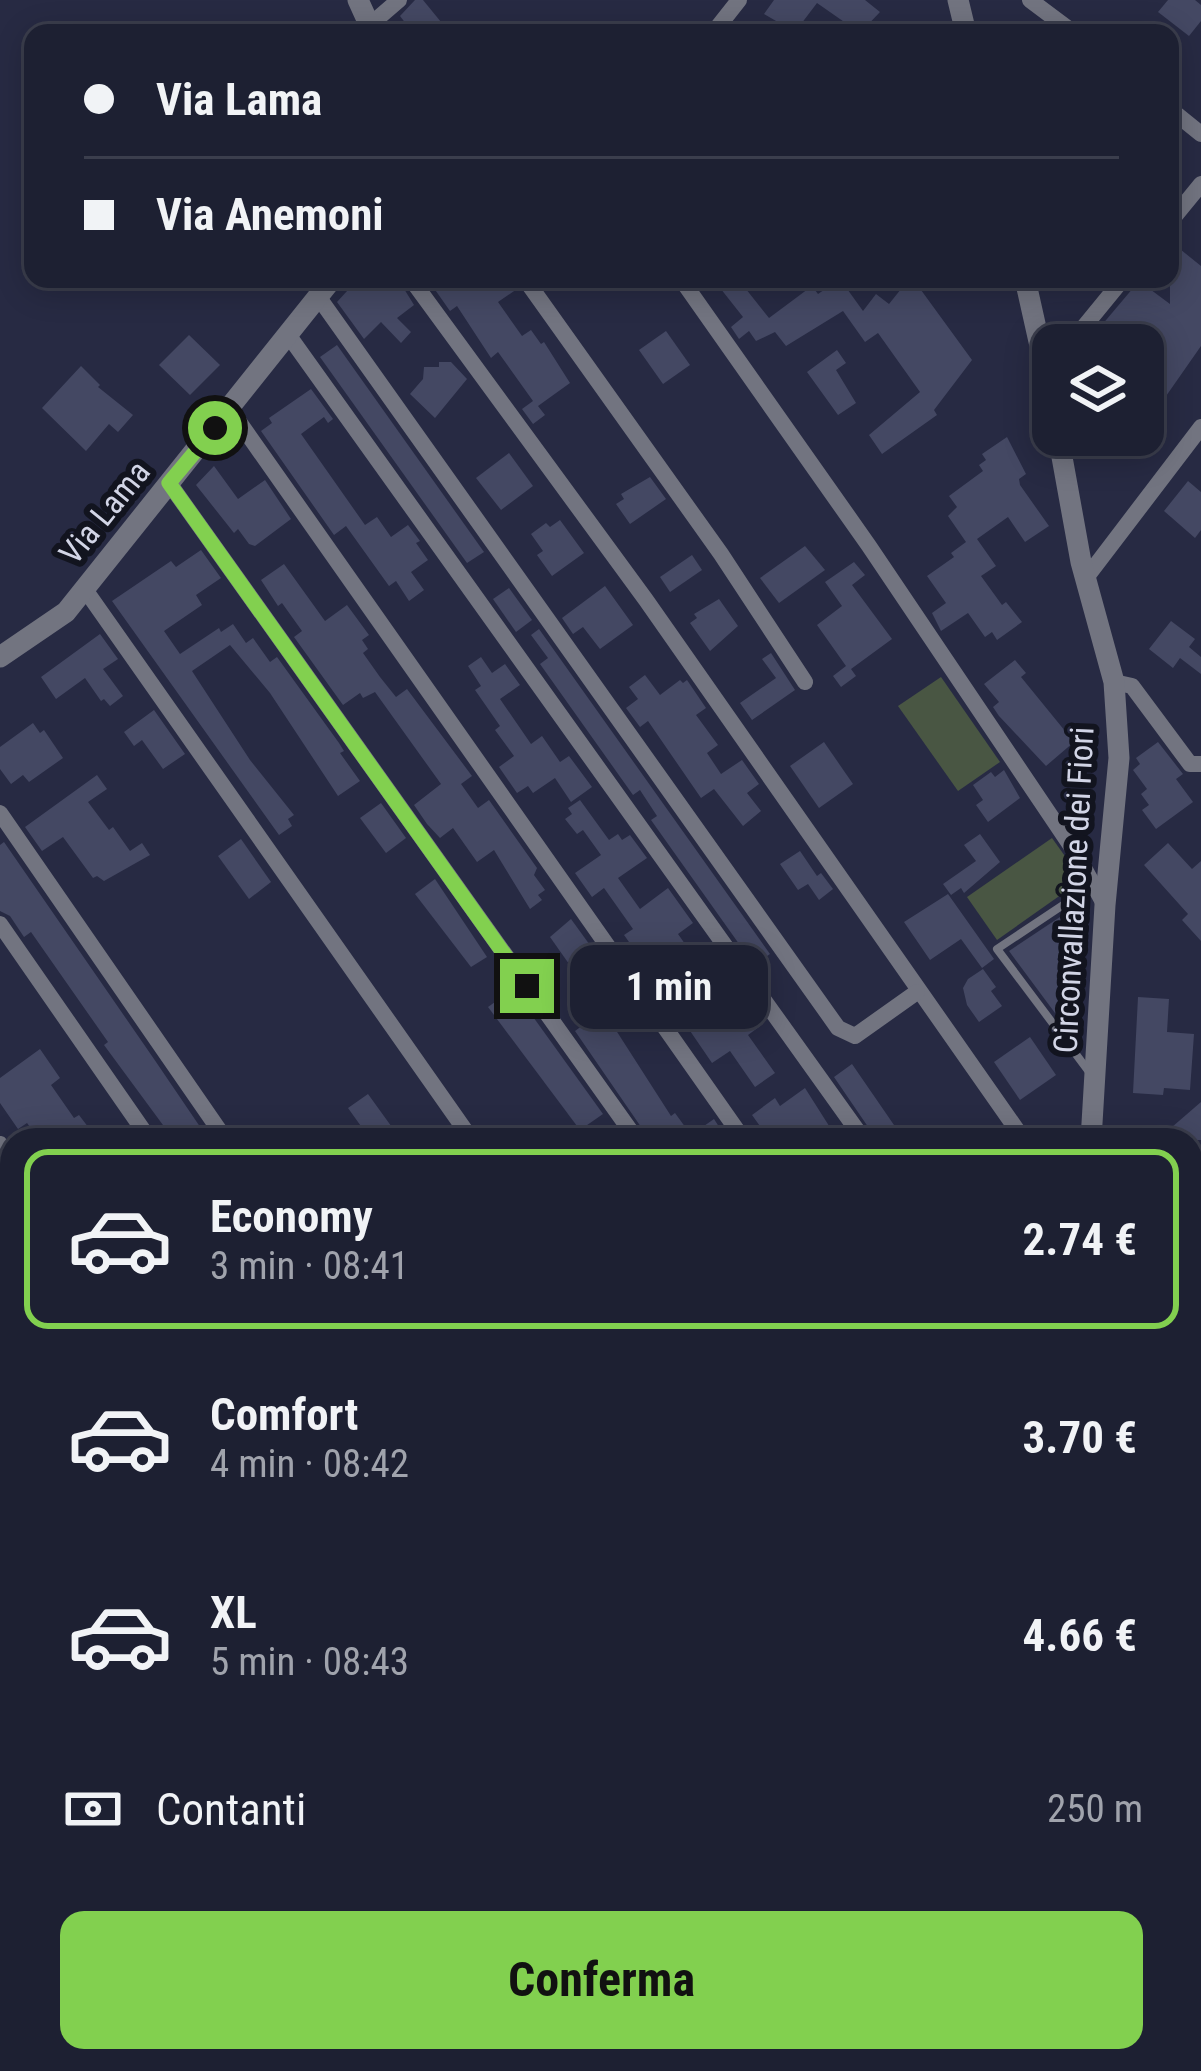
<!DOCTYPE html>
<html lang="it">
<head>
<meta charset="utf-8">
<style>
  :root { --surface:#1d2032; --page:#2a2d3e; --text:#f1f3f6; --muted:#a0a3ac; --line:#3b3e4d; --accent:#82d04f }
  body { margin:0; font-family:"Roboto Condensed",sans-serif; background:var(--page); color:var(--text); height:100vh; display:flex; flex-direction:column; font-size:45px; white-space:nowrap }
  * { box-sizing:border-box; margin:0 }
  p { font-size:39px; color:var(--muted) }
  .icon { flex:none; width:66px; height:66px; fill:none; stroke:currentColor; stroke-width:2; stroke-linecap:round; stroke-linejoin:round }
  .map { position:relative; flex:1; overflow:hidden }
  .details { position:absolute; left:0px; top:1128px; width:1203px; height:945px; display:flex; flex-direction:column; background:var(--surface); border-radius:36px 36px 0 0; box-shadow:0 6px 30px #0003,0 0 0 3px var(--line) }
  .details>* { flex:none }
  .hud { position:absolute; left:24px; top:24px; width:1155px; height:264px; border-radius:24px; box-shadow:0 6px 30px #0003,0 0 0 3px var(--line); display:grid; align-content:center; height:264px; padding:0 60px; background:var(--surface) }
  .tools { position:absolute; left:1032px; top:324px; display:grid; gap:24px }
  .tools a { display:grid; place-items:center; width:132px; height:132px; border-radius:24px; background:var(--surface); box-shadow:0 6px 30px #0003,0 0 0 3px var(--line); font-size:60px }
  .end { position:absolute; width:54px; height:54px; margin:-27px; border:15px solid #82d04f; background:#111; box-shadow:0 0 0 6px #111 }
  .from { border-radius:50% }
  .bubble { position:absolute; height:84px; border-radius:24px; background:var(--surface); box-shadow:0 6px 30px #0003,0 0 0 3px var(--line); font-size:39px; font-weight:700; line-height:84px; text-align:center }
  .hud b { display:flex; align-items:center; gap:42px; height:114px; font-size:45px }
  .hud b+b { border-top:3px solid var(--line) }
  .hud i { width:30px; height:30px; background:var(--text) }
  ul { padding:21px 0 0; list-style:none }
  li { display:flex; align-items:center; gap:36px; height:180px; margin:0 24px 18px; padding:0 36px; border:6px solid transparent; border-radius:24px }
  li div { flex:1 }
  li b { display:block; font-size:45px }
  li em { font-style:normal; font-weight:700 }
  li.selected { border-color:var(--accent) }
  li>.icon { width:108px; height:108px; stroke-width:1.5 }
  .pay { display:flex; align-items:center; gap:30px; height:132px; padding:0 60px; font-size:45px }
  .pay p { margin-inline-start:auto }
  .action { display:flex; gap:24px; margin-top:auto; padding:24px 60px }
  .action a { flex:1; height:138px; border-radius:24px; background:var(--accent); color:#111; font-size:48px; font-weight:700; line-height:138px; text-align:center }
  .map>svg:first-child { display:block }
</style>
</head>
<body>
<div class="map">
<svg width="1201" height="2071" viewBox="0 0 1201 2071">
  <rect width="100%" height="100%" fill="#272a43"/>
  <g fill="#495643">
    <polygon points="941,677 1000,762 958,791 898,706"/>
    <polygon points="1052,838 1082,880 997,940 967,897"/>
  </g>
  <g fill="#444863">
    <polygon points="415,0 423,0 441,22 428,33 413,33 400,16"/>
    <polygon points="774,0 865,0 880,12 860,33 817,3 795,32 764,14"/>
    <polygon points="1168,0 1195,0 1201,5 1201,21 1189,36 1158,12"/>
    <polygon points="1170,241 1201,266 1201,346 1164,399 1158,394 1143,413 1143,345 1085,345 1139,281 1170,304"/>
    <polygon points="358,279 398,279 414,305 397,318 411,332 401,343 381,322 364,339 337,302"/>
    <polygon points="438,279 512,279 517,289 498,302 522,336 531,330 541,344 544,342 570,383 538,406 545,415 533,424 522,409 533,401 498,352 491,358 457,306 450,311 431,284"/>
    <polygon points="713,279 738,279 769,318 812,286 818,294 840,279 863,311 876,294 889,304 909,279 913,279 972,360 934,410 937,415 882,454 869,435 920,392 878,333 865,342 843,311 786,346 775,332 756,341 749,331 739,339 731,327 743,317"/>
    <polygon points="666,331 690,365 663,384 639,350"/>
    <polygon points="189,335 220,365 190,395 159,365"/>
    <polygon points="337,345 484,552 467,563 320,357"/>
    <polygon points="837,350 846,363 836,370 856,403 838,415 807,372"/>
    <polygon points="439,362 451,362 467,379 435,418 410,394 423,379 424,367 439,367"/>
    <polygon points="81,366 100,385 98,387 133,415 118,432 109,424 86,451 42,408"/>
    <polygon points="311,389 333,419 328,423 324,417 301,434 365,525 377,517 391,537 408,525 420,541 416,543 428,560 411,572 424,590 409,601 396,581 389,586 346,526 334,535 261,431 272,423 269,418"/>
    <polygon points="1007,437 1026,474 1019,479 1020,485 1049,526 1025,542 1008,517 977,539 996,566 981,576 1002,605 1006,602 1022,622 997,640 992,632 985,637 968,613 941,631 932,613 946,603 927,576 954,557 951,553 966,542 948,516 957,507 949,496 983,471 979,465 986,460 982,454"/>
    <polygon points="509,453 533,486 501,510 476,478"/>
    <polygon points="214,466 238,499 265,480 291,519 255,546 249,544 238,529 234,533 196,485"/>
    <polygon points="650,477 666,499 630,524 616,504 624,499 621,494"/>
    <polygon points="1188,481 1201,492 1201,530 1195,538 1164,511"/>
    <polygon points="560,520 584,553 552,576 537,555 543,551 531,534 546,523 550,527"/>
    <polygon points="805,546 825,570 779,603 760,578"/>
    <polygon points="201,550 221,578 196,595 202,605 164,631 180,654 219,628 221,632 233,624 246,643 253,638 270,662 277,657 339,743 344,751 340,753 360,781 338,796 270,693 230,645 192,671 250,760 294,815 288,819 292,826 279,835 112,601 171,561 176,567"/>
    <polygon points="692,555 702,570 670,592 660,577"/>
    <polygon points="854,562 865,575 852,585 892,639 851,669 856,676 841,687 833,676 846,666 817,625 842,606 825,582"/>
    <polygon points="284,564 325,621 347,605 369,635 362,640 368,649 363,653 380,677 396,697 407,689 472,776 461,784 478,808 489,800 537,868 534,875 545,890 538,895 542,900 530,909 494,850 477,862 453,828 440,838 427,824 414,805 441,784 375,692 363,698 360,693 343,705 294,637 302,631 282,603 278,606 261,580"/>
    <polygon points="605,586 633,625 600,649 583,627 573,634 562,618"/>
    <polygon points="509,588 532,620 516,632 493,599"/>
    <polygon points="719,599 738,626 710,651 690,623 697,618 694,614"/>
    <polygon points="1171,621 1195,639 1189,647 1201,657 1201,674 1180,658 1173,668 1149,649"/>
    <polygon points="539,629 770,954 754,965 651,820 657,816 640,790 633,795 540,664 548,658 531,635"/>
    <polygon points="100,634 118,659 103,669 123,696 110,706 104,699 101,701 85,678 56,699 41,677"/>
    <polygon points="771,653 795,690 752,720 740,703 776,678 762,659"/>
    <polygon points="481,657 492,673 505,664 520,685 500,699 531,744 542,736 560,762 569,756 592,787 571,802 555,778 533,793 528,786 517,793 499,767 514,756 495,730 500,726 475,690 481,686 468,666"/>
    <polygon points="1015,660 1026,673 1021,677 1074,742 1046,766 999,716 993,707 999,702 984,684"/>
    <polygon points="645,675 660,695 680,680 683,683 687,680 706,708 696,715 718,745 707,753 721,774 742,760 759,784 747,793 761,811 743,826 714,789 701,798 648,721 640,727 626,708 638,699 629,687"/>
    <polygon points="154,710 185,754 163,769 142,740 134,746 124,732"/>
    <polygon points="33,723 40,733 44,730 63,758 29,782 23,775 11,784 0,769 0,747"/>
    <polygon points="824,742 853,784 819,808 790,766"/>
    <polygon points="1158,742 1183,774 1176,779 1193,802 1156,829 1142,810 1149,805 1141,794 1147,789 1133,770 1140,764 1136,758"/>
    <polygon points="1004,770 1020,798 988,822 976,805 983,800 973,785 991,772 995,777"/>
    <polygon points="97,775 107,789 88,802 109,830 113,827 130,851 142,843 150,855 104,881 97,876 93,878 63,837 42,851 25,827"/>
    <polygon points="580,800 609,840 618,834 622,840 630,835 647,858 618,878 640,909 668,888 693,923 678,934 726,1002 740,992 763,1024 748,1035 775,1073 755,1087 730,1051 712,1063 686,1025 696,1018 686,1003 691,1000 686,993 695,986 672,953 649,970 624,935 633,929 604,888 592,897 575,873 601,855 583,830 577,834 565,819 572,814 568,808"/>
    <polygon points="381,803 406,838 386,853 360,818"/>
    <polygon points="980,834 1000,862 964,893 961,888 951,895 943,884 976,861 964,845"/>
    <polygon points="241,839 271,882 249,899 218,856"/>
    <polygon points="4,842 154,1059 209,1140 174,1140 104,1045 108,1042 31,932 24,937 10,916 0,911 0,845"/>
    <polygon points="1168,843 1192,869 1201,861 1201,941 1182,920 1188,914 1144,865"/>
    <polygon points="800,851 817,876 821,873 833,889 819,900 808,884 798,890 780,864"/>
    <polygon points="435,879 487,957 471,967 415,894"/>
    <polygon points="948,894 994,959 982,968 961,939 930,960 904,922"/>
    <polygon points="1069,911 1082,929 1077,933 1082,940 1057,959 1082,993 1055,1013 1009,951"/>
    <polygon points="571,919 616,981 593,998 550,937"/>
    <polygon points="983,969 996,987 991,991 1002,1006 979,1022 967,1005 963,988 968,979"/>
    <polygon points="513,989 603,1114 580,1130 488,1007"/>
    <polygon points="607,994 623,1016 612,1024 671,1116 675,1113 691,1135 714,1119 723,1133 713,1140 650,1140 575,1031 583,1025 580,1020 587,1015 583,1011"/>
    <polygon points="1138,997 1169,999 1167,1032 1194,1034 1190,1090 1164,1088 1163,1095 1133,1093"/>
    <polygon points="1030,1037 1056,1075 1020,1100 994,1062"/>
    <polygon points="40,1049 60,1078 51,1085 74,1118 79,1115 98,1140 40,1140 27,1123 18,1129 0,1103 0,1078"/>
    <polygon points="852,1064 894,1125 910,1140 877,1140 834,1077"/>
    <polygon points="805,1088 838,1140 770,1140 752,1115 775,1098 780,1106"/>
    <polygon points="368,1094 394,1130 381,1140 376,1140 366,1127 363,1129 348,1108"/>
    <polygon points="1201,1102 1201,1140 1157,1140"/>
  </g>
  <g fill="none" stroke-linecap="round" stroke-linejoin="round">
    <g stroke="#727480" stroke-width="8">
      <polyline points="1090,1073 997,949 1078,895 1093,890"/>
      <polyline points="328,2061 334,2071"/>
      <polyline points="460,2061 474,2071"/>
      <polyline points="1178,2061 1193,2071"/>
      <polyline points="1024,2071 1029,2061"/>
    </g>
    <g stroke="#727480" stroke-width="16">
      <polyline points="1030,0 1074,33"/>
      <polyline points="370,25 399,0"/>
      <polyline points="713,33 739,0"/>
      <polyline points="1170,109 1201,134"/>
      <polyline points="1170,222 1201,184"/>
      <polyline points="411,279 646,600 1024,1140"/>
      <polyline points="525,279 721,554 805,682"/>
      <polyline points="681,279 869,546 1077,855 1104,904"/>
      <polyline points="317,295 838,1028 855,1036 917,992"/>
      <polyline points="289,336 864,1140"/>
      <polyline points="1069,345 1123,279"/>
      <polyline points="230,409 744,1140"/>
      <polyline points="169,483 637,1140"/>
      <polyline points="1086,578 1201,427"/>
      <polyline points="84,588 472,1140"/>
      <polyline points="1114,682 1132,686 1190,764 1201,764"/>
      <polyline points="0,813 226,1140"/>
      <polyline points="0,924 150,1140"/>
      <polyline points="0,1144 12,1161"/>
      <polyline points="1191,1250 1201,1247"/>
      <polyline points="0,1280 12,1297"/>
      <polyline points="1191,1304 1201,1297"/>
      <polyline points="0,1469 12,1461"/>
      <polyline points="1191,1516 1201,1497"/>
      <polyline points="1191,1706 1201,1711"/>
      <polyline points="1191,1811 1201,1812"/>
      <polyline points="0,2025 12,2036"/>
      <polyline points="51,2061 77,2071"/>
      <polyline points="282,2061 287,2071 300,2061"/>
    </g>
    <g stroke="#727480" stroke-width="21">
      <polyline points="358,0 373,33"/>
      <polyline points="958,0 966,33"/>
      <polyline points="1025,279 1053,404"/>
      <polyline points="1058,435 1081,562 1114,682 1119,758 1105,905 1091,1140"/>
      <polyline points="0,657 66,612 332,279"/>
      <polyline points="0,1639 12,1649"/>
      <polyline points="523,2061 536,2071"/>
    </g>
  </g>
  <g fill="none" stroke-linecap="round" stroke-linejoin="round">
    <polyline stroke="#82d04f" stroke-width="15" points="215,428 169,483 527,986"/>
  </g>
  <g text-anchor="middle" stroke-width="12" stroke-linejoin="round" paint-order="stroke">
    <g font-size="33" fill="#d2d5e6" stroke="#12141f">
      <text transform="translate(104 512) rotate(-51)" y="12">Via Lama</text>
      <text transform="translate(1073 890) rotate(-87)" y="12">Circonvallazione dei Fiori</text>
    </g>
  </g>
</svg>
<div class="tools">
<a><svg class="icon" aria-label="layers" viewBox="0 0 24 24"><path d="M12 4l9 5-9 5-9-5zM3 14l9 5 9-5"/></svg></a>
</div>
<i class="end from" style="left:215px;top:428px"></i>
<i class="end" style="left:527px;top:986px"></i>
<div class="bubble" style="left:570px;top:945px;width:198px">1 min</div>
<div class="hud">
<b><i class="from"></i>Via Lama</b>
<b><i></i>Via Anemoni</b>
</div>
<section class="details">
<ul>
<li class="selected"><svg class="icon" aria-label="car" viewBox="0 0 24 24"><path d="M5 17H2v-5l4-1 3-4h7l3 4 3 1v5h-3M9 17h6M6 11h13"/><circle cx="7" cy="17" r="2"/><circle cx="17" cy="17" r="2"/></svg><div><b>Economy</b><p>3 min · 08:41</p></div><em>2.74 €</em></li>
<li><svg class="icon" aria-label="car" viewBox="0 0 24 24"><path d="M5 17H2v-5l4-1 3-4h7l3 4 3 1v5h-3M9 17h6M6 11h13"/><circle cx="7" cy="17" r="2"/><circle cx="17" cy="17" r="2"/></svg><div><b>Comfort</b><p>4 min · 08:42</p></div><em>3.70 €</em></li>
<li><svg class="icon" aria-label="car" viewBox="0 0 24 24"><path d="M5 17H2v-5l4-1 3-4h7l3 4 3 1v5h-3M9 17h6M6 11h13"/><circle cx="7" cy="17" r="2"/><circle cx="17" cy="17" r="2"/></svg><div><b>XL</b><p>5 min · 08:43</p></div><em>4.66 €</em></li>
</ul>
<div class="pay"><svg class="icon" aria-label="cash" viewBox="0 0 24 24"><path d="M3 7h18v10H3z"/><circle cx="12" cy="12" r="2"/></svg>Contanti<p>250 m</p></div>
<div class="action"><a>Conferma</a></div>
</section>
</div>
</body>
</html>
